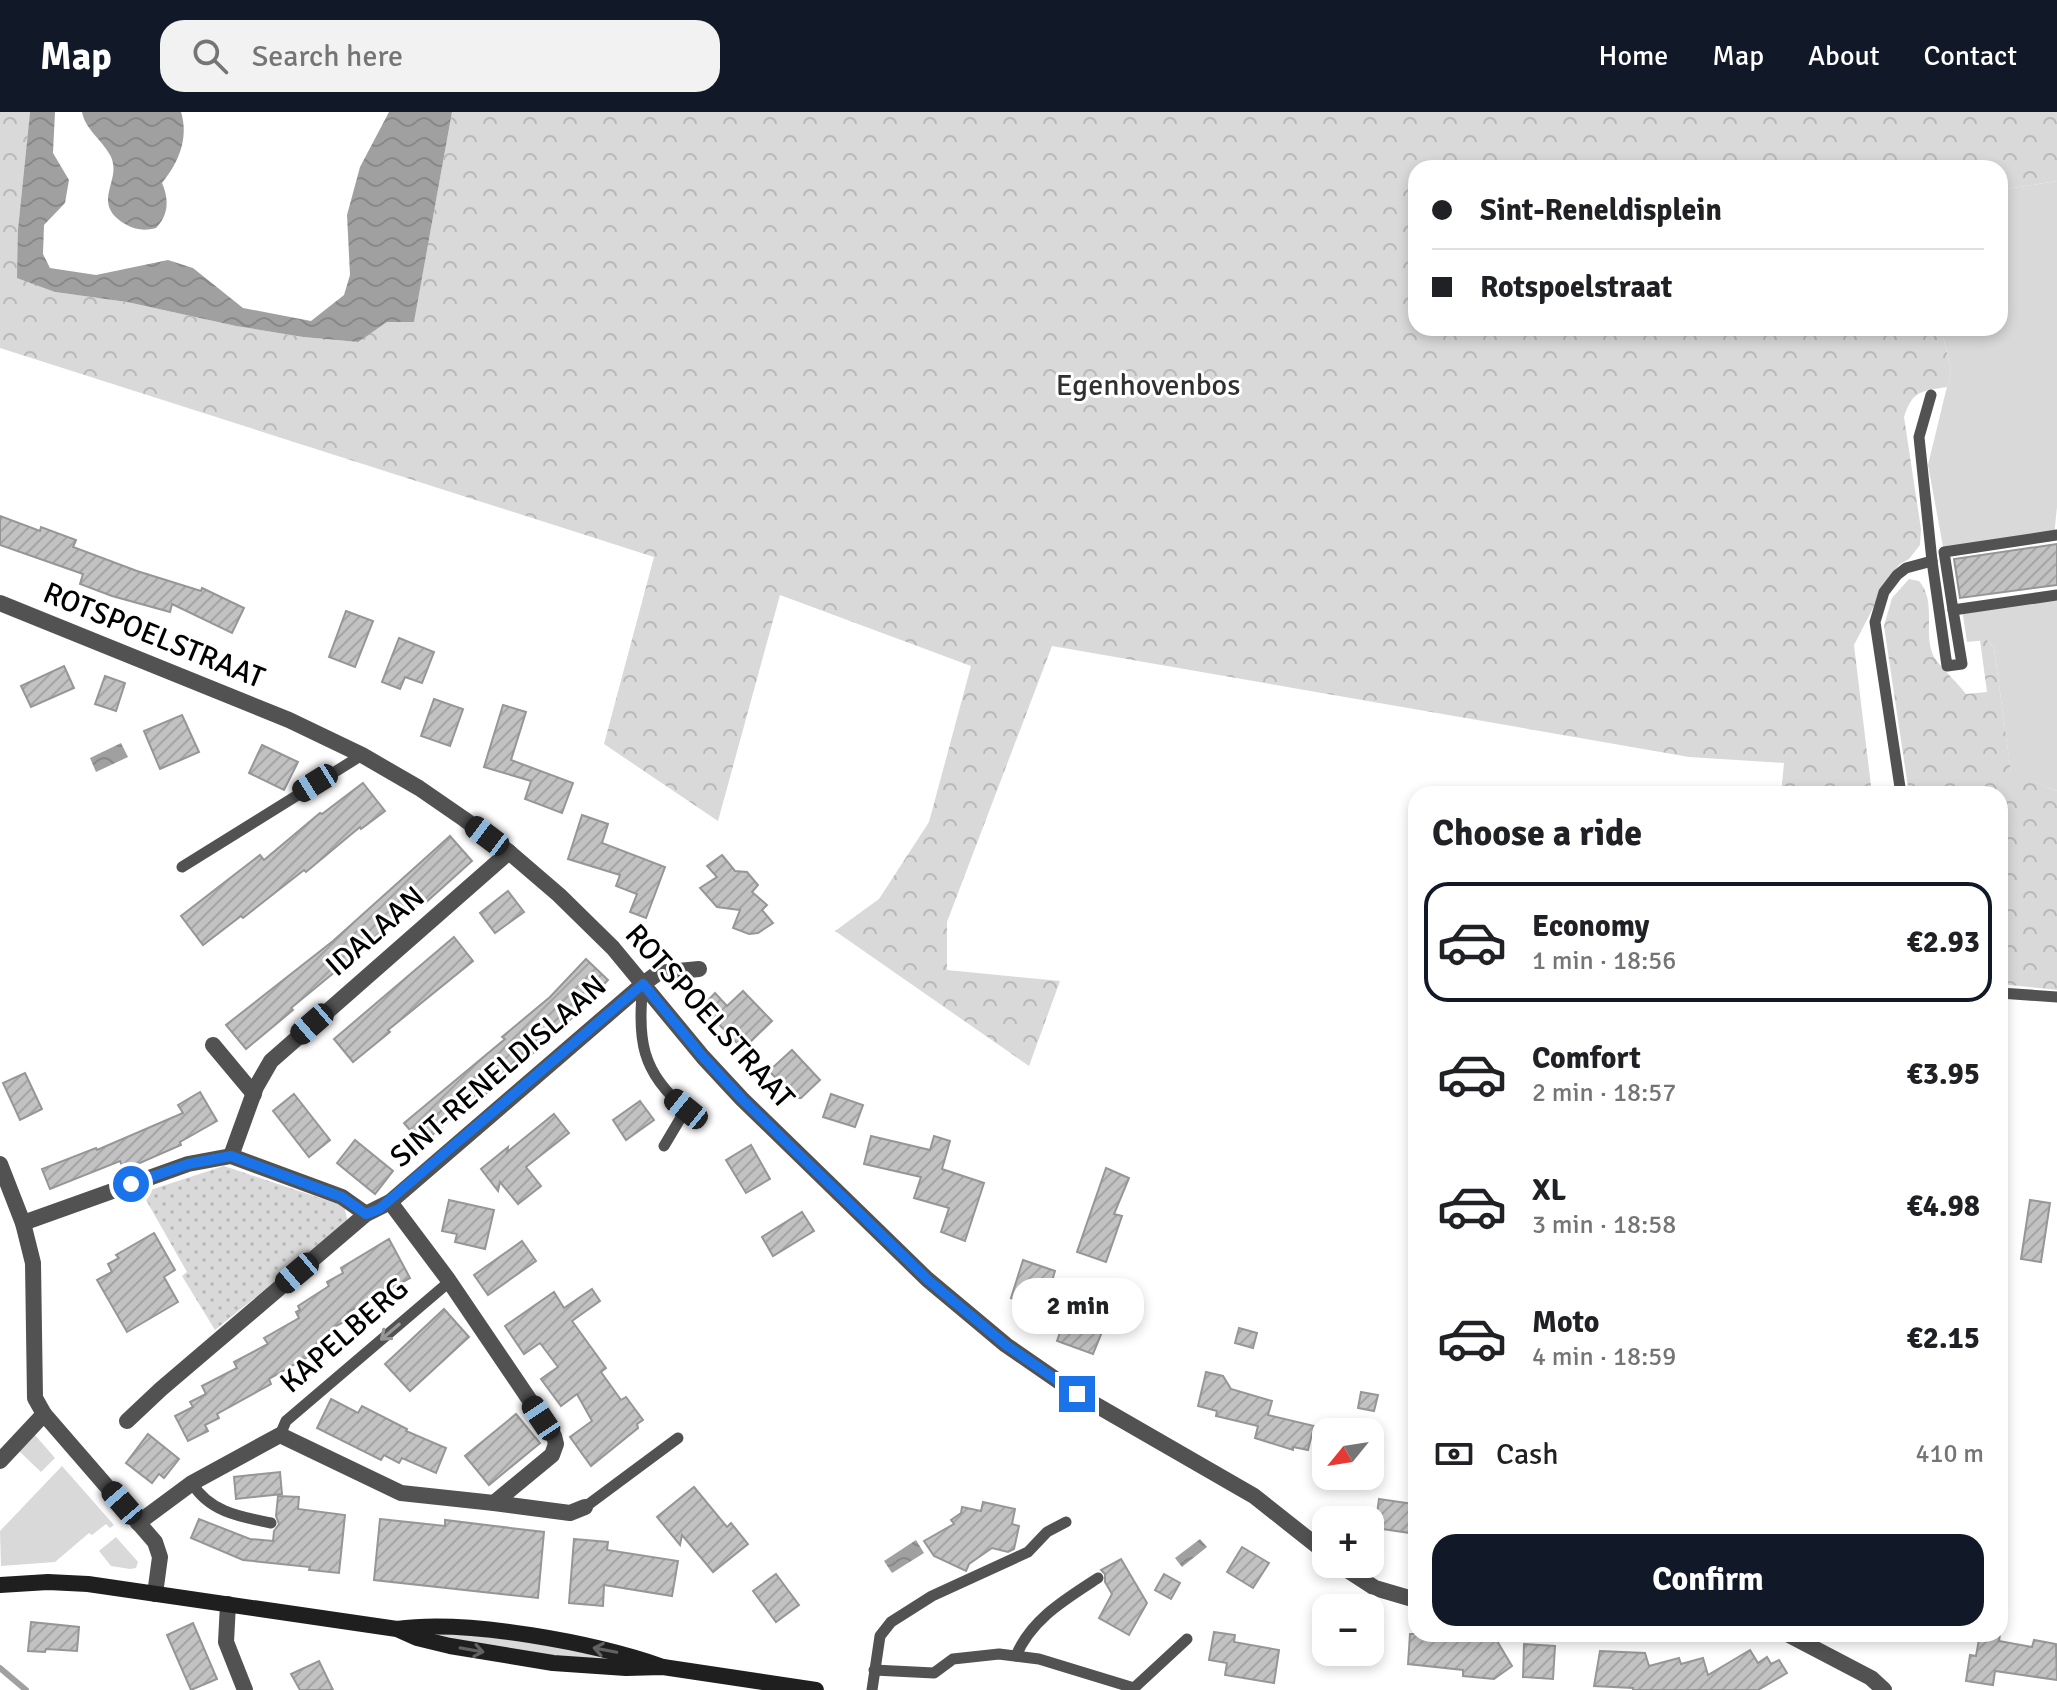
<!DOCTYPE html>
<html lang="en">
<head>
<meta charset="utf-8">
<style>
  :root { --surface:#fff; --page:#f2f2f2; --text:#202124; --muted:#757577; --line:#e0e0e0; --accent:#111827 }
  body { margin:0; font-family:Signika,sans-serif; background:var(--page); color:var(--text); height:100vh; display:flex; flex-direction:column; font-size:30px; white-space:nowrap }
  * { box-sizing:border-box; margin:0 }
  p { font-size:26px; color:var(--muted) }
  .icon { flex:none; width:44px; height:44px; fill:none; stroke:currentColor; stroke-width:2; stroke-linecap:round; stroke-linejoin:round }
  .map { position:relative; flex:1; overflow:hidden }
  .panel { position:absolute; left:1408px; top:674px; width:600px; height:856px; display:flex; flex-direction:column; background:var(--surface); border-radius:24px; box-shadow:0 4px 12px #0003 }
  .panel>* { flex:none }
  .hud { position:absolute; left:1408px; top:48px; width:600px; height:176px; border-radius:24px; box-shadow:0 4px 12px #0003; display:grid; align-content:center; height:176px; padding:0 24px; background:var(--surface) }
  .needle { width:52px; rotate:240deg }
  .buttons { position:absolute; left:1312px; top:1306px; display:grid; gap:16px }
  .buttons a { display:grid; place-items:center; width:72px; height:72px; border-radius:16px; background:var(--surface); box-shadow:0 4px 12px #0003; font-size:40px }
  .end { position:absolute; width:36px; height:36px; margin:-18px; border:10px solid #1a73e8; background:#fff; box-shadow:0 0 0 4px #fff }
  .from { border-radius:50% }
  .bubble { position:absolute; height:56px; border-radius:24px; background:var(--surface); box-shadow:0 4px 12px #0003; font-size:26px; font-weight:700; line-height:56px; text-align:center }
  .car { position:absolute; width:24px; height:48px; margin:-24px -12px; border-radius:10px; box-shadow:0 0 6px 2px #0007; background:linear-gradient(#222 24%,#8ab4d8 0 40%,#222 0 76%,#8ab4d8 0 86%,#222 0) }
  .hud b { display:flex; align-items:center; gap:28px; height:76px; font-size:30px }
  .hud b+b { border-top:2px solid var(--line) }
  .hud i { width:20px; height:20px; background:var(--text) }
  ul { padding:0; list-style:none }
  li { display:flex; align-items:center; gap:24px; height:120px; margin:0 16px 12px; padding:0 8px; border:4px solid transparent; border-radius:24px }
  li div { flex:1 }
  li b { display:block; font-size:30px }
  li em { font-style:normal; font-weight:700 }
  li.current { border-color:var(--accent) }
  li>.icon { width:72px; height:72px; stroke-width:1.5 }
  h2 { padding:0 24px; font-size:36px; line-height:96px }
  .pay { display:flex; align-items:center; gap:20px; height:88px; padding:0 24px; font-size:30px }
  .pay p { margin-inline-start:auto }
  .primary-button { display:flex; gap:16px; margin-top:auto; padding:16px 24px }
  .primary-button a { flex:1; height:92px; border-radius:24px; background:var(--accent); color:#fff; font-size:32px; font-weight:700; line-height:92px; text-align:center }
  header { display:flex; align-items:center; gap:48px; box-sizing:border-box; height:112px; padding:0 40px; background:var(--accent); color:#fff }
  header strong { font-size:38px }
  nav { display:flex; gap:44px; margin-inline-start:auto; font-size:28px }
  .search { width:560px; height:72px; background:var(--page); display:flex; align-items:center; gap:20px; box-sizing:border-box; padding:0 28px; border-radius:24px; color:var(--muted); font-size:30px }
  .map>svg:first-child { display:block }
</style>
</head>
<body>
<header>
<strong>Map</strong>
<div class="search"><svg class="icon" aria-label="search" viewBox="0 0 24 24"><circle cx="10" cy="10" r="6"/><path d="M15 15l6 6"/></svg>Search here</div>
<nav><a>Home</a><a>Map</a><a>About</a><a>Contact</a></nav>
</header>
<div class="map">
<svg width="2057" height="1578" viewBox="0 0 2057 1578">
  <defs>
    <pattern id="forest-crowns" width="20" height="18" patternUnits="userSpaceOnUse" patternTransform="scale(2)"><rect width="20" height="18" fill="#d9d9d9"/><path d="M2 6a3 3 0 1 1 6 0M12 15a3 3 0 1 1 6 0" fill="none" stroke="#b8b8b8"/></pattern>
    <pattern id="park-dots" width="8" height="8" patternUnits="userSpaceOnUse" patternTransform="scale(2)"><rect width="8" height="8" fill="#d9d9d9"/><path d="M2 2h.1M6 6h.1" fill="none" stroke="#b8b8b8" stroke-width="1.8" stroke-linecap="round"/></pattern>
    <pattern id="water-waves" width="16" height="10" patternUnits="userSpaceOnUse" patternTransform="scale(2)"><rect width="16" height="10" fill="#a0a0a0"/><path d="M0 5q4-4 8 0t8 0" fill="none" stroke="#888"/></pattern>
    <pattern id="building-hatch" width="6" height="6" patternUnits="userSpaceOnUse" patternTransform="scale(2)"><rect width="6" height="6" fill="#c2c2c2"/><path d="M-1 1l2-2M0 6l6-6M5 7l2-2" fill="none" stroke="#a5a5a5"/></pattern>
  </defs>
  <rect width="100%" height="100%" fill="#fff"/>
  <g fill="#d9d9d9">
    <polygon points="2057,69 2057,395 2054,424 1944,440 1928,353 1951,258 1941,216 2000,216 2000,78"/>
    <polygon points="2057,478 2057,679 2011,661 1994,536 1987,528 1967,530 1962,497"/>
    <polygon points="34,1322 55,1346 41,1360 18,1338"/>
    <polygon points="62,1354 114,1413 110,1416 106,1412 92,1423 89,1421 55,1450 1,1454 0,1419"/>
    <polygon points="116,1425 138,1450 136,1456 130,1457 111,1454 99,1439"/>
    <path d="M429,1520C489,1524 547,1532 606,1544L608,1550L493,1538Z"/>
  </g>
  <g fill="url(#forest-crowns)">
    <path d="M0,0H30L18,117L55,180L127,190L236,214L303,225L357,230L387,210L414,209L452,0H2057V69L2000,78V56H1416V216H1941L1951,258L1947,275C1920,280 1913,278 1904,305L1921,417L1920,433L1909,447L1900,452L1889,465L1854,533L1872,682H1781L1784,651L1689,645L1052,534L947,810V858L1060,869L1029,954L835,819L879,787L929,710L971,554L780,483L718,709L604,632L654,445L0,236Z"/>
    <path d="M1909,467L1919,469C1937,490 1923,519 1933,543C1937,552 1959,572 1966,582L1987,580L1980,528H1987L1994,536L2011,660L2057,679V878L2000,872V682H1909L1884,514L1892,486Z"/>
  </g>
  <polygon fill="url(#park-dots)" points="224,1054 344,1094 348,1110 215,1218 182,1164 187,1160 146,1088 147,1079"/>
  <g fill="url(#water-waves)">
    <polygon points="30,0 55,0 53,41 69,68 65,91 44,113 43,142 50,156 96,163 168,148 193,156 243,196 311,209 344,183 350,163 347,103 360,55 389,0 452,0 414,210 387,210 358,230 303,225 236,214 127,190 55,180 17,166 18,117"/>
    <path d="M82,0H181C189,26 179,50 162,71C169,87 169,103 156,116C145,119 135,118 125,112C89,90 124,68 110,43C102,28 85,17 82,0Z"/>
    <polygon points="121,631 128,645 96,660 90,646"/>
    <polygon points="1200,1427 1207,1435 1182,1455 1175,1446"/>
    <polygon points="916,1428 924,1441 892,1461 884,1449"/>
  </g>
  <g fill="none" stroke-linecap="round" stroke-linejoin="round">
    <polyline stroke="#a0a0a0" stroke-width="6" points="0,1556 26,1578"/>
  </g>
  <g fill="url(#building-hatch)" stroke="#969696" stroke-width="2">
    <polygon points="0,404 40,419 41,415 76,428 73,435 137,459 201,479 202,476 244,496 232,521 172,492 170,500 112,484 80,472 83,462 0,433"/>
    <polygon points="2057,432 2057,473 1960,486 1954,447"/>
    <polygon points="346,499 373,509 355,555 329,545"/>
    <polygon points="399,526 434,540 422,571 405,565 400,577 382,570"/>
    <polygon points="64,554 74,576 31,595 21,574"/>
    <polygon points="105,564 125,571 116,599 95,592"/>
    <polygon points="434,587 463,597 450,634 421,624"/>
    <polygon points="503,593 526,600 511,648 573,671 562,701 525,687 531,669 484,655"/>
    <polygon points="182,603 199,640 160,657 144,619"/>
    <polygon points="262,633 298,650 284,678 249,661"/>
    <polygon points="363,671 385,699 361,717 360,715 306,760 304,758 243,806 241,804 203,833 181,804 260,743 264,748 320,701 322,702"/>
    <polygon points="582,703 608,712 602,731 665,755 646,806 630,800 637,782 616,774 620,763 568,747"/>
    <polygon points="450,724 472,749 423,793 420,790 291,896 293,898 246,937 226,913 333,829"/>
    <polygon points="722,743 735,759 747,760 758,773 752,780 767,793 762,798 773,811 758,821 749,822 733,816 740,798 717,795 700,776 717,765 707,754"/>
    <polygon points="508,779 524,800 495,821 480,801"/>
    <polygon points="454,825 473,849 388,918 390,920 353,950 334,927"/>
    <polygon points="586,847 608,868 563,915 474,992 471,989 422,1032 404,1011 505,927 502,925 550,885"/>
    <polygon points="743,879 772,909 743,937 702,895 715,881 727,894"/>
    <polygon points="792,938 820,968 801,986 795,986 769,959"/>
    <polygon points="25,961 42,997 20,1008 3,971"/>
    <polygon points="200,980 217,1009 180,1030 181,1033 124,1058 120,1049 50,1077 42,1057 96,1036 97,1038 183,1001 178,993"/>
    <polygon points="294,982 330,1028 309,1045 273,999"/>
    <polygon points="831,982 863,993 855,1015 823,1005"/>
    <polygon points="640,989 654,1008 626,1028 613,1008"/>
    <polygon points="554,1002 569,1021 526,1055 541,1074 518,1092 500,1070 498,1079 481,1057 508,1035 507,1040"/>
    <polygon points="871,1024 930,1038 934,1024 950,1029 942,1057 984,1071 965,1129 941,1120 949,1096 914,1086 921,1065 864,1052"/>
    <polygon points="355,1028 393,1059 375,1082 337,1051"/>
    <polygon points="751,1033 770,1067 746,1081 726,1048"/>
    <polygon points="1106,1056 1129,1066 1114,1102 1122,1104 1106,1150 1077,1140"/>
    <polygon points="449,1088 494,1098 485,1137 455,1130 457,1122 442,1119"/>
    <polygon points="2030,1088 2050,1091 2041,1150 2021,1147"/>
    <polygon points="802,1100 814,1119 773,1144 762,1125"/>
    <polygon points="154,1121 175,1158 164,1165 178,1190 127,1220 97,1168 112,1160 108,1152 119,1146 116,1143"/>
    <polygon points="389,1127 410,1166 348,1200 351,1206 334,1215 336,1221 322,1229 325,1235 269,1267 271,1272 217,1302 219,1306 205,1313 208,1319 188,1329 175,1304 193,1295 190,1290 206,1282 202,1274 237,1256 234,1250 268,1232 264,1226 299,1206 296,1200 300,1198 298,1194 329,1174 327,1170 343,1161 341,1156"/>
    <polygon points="522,1129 536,1149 488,1183 474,1163"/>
    <polygon points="1023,1148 1055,1159 1044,1196 1011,1186"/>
    <polygon points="592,1177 600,1189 572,1209 606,1256 601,1260 621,1288 626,1285 643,1308 637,1312 638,1316 591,1354 570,1325 592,1309 577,1282 561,1294 541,1267 558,1255 540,1231 524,1242 505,1214 554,1180 564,1196"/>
    <polygon points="444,1197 469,1225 410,1279 385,1252"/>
    <polygon points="1067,1201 1104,1215 1093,1242 1057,1229"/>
    <polygon points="1239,1216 1257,1221 1253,1236 1235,1231"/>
    <polygon points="1206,1260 1223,1264 1231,1277 1272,1289 1268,1303 1314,1314 1308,1338 1293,1335 1293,1338 1255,1326 1258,1314 1216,1304 1217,1299 1198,1294"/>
    <polygon points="1361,1280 1378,1283 1374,1299 1358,1296"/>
    <polygon points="331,1287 358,1301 362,1294 407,1317 406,1319 446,1336 436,1361 402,1346 399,1351 384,1343 381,1348 317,1316"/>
    <polygon points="516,1302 540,1331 489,1373 465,1344"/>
    <polygon points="148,1322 179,1347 164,1366 159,1362 152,1371 126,1351"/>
    <polygon points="280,1360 282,1382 236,1387 234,1365"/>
    <polygon points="694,1375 727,1415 731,1411 748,1432 713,1460 682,1423 680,1433 657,1405"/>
    <polygon points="278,1384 299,1385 298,1397 345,1403 339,1461 309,1458 310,1455 243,1448 191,1426 199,1407 250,1427 273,1429 274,1419 279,1412 276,1404"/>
    <polygon points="1379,1387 1414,1392 1410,1421 1375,1416"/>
    <polygon points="983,1390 1015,1397 1012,1412 1019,1414 1014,1437 1008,1440 992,1436 969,1452 966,1459 934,1444 924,1429 954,1412 951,1408 961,1401 962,1395 981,1399"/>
    <polygon points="380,1407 445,1414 445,1408 544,1420 538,1486 374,1468"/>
    <polygon points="574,1427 608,1430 607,1438 678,1449 672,1484 604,1473 603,1494 569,1491"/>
    <polygon points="1242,1435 1269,1451 1253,1476 1227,1460"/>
    <polygon points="1121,1447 1147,1491 1129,1523 1099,1506 1112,1482 1105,1470 1105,1462 1101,1458"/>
    <polygon points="776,1462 799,1493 776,1510 753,1479"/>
    <polygon points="1164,1462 1180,1471 1171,1487 1155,1478"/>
    <polygon points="31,1510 79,1515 77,1539 46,1537 45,1540 28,1539"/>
    <polygon points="193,1511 217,1567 191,1578 167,1523"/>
    <polygon points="1214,1520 1235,1523 1234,1530 1279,1538 1274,1571 1225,1563 1227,1551 1209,1548"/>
    <polygon points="1410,1522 1443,1522 1443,1527 1497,1529 1512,1554 1494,1567 1463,1564 1463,1558 1408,1552"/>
    <polygon points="1980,1522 2000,1522 1999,1529 2032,1535 2034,1528 2056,1532 2057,1568 1995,1559 1993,1573 1966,1569 1970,1543 1976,1544"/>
    <polygon points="1524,1532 1555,1534 1553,1567 1523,1565"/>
    <polygon points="1750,1538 1758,1551 1767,1545 1771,1552 1779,1548 1787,1561 1758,1578 1633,1578 1633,1576 1594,1574 1600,1539 1645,1541 1649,1554 1679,1546 1681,1552 1703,1546 1708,1563"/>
    <polygon points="319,1549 333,1578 300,1578 291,1562"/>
  </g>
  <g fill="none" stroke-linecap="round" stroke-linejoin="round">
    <g stroke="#525252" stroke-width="11">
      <polyline points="1931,283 1919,325 1932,449 1947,554 1962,552 1953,498 2057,483"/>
      <polyline points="1953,498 1944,440 2057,423"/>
      <polyline points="1901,682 1875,510 1884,480 1897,463 1906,456 1932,449"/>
      <polyline points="182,755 362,643"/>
      <path d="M643,872C637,926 641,961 686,997L664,1034"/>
      <polyline points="2000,881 2057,885"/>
      <polyline points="280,1323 286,1309 449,1170"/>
      <path d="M192,1371C209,1400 241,1405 271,1411"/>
      <polyline points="585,1395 678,1326"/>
      <path d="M1016,1544C1031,1507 1066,1487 1098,1466"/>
      <polyline points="874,1558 934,1561 953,1547 999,1542 1039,1547 1134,1576 1187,1527"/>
      <polyline points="872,1578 880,1524 891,1510 932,1484 1028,1440 1047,1420 1066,1410"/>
    </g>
    <g stroke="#525252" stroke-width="16">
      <polyline points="0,491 289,608 362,643 419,676 464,707 509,740 559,783 613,836 703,945 742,987 927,1167 1006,1233 1077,1282 1254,1384 1326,1441"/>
      <polyline points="213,933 254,982"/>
      <polyline points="231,1044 256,975 271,949 509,740"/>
      <polyline points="0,1052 23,1111 33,1151 35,1286 44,1302 155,1430 160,1445 155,1482"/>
      <polyline points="390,1090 447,1166 554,1324 556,1332 552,1343 494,1391 570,1401 585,1395"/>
      <polyline points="23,1111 188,1052 231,1044 342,1085 366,1102"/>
      <polyline points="127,1309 161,1277 366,1102 390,1090 643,872 658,861 699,857"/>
      <polyline points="0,1349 44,1302"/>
      <polyline points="138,1411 192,1371 280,1323 401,1381 494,1391"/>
      <polyline points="1338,1452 1375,1476 1416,1488"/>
      <polyline points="1787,1522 1871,1566 1884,1578"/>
    </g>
    <polyline stroke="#525252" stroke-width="16" points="228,1492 226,1530 245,1578"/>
    <g stroke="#1f1f1f" stroke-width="16">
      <path d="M0,1473L48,1470L88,1472L397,1517C469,1507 595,1531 663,1555"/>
      <polyline points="399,1518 417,1526 450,1534 553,1551 626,1556 663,1555 816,1578"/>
    </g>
  </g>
  <defs><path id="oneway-shaft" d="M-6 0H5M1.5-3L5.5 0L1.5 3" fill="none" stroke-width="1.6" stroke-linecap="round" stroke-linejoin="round" transform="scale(2)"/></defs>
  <use stroke="#979797" href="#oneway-shaft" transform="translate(390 1220) rotate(140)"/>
  <g stroke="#626262">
    <use href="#oneway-shaft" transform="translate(472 1538) rotate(10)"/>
    <use href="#oneway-shaft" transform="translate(605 1538) rotate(-169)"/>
  </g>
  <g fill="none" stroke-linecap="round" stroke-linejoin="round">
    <polyline stroke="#1a73e8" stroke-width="10" points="131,1072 188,1052 231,1044 342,1085 366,1102 379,1097 643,872 703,945 742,987 927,1167 1006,1233 1077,1282"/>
  </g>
  <g text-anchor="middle" stroke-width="6" stroke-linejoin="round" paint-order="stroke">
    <g font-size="30" fill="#303030" stroke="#fff">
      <text x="1148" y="283">Egenhovenbos</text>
    </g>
    <g font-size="30" fill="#000" stroke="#fff">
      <text transform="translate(154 523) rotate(22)" y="10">ROTSPOELSTRAAT</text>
      <text transform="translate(375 819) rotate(-41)" y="10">IDALAAN</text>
      <text transform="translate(710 904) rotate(48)" y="10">ROTSPOELSTRAAT</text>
      <text transform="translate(498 959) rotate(-41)" y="10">SINT-RENELDISLAAN</text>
      <text transform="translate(344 1223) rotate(-41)" y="10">KAPELBERG</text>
    </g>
  </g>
</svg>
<div class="buttons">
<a><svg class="needle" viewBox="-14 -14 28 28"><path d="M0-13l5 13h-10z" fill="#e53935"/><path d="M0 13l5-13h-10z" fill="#757577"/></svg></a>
<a>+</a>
<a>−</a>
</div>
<i class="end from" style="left:131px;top:1072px"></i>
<i class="end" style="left:1077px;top:1282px"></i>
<div class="bubble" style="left:1012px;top:1166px;width:132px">2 min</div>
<i class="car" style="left:315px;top:671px;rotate:238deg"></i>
<i class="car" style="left:487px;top:724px;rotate:307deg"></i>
<i class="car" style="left:312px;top:912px;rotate:229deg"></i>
<i class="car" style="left:686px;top:997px;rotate:309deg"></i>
<i class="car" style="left:297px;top:1161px;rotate:230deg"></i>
<i class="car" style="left:541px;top:1306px;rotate:326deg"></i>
<i class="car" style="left:122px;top:1391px;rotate:319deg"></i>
<div class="hud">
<b><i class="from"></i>Sint-Reneldisplein</b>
<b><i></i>Rotspoelstraat</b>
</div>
<section class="panel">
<h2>Choose a ride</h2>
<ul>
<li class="current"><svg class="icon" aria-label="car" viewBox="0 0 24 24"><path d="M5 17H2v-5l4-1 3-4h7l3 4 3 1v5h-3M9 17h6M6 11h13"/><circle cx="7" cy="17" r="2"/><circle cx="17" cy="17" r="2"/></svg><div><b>Economy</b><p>1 min · 18:56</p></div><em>€2.93</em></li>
<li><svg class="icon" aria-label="car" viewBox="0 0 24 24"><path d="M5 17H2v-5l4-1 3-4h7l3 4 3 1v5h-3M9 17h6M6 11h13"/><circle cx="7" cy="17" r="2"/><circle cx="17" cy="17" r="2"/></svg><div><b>Comfort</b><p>2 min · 18:57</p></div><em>€3.95</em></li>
<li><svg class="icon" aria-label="car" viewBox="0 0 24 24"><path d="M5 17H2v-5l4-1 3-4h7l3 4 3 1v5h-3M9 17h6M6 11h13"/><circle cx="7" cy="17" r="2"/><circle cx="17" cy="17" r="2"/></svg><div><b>XL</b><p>3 min · 18:58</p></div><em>€4.98</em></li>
<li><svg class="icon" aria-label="car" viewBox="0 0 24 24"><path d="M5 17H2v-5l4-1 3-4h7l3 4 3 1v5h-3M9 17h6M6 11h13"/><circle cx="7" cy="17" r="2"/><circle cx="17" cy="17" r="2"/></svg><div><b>Moto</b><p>4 min · 18:59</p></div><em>€2.15</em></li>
</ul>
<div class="pay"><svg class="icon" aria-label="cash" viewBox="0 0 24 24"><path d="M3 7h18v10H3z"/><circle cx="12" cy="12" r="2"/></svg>Cash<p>410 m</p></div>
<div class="primary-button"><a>Confirm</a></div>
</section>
</div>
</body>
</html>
